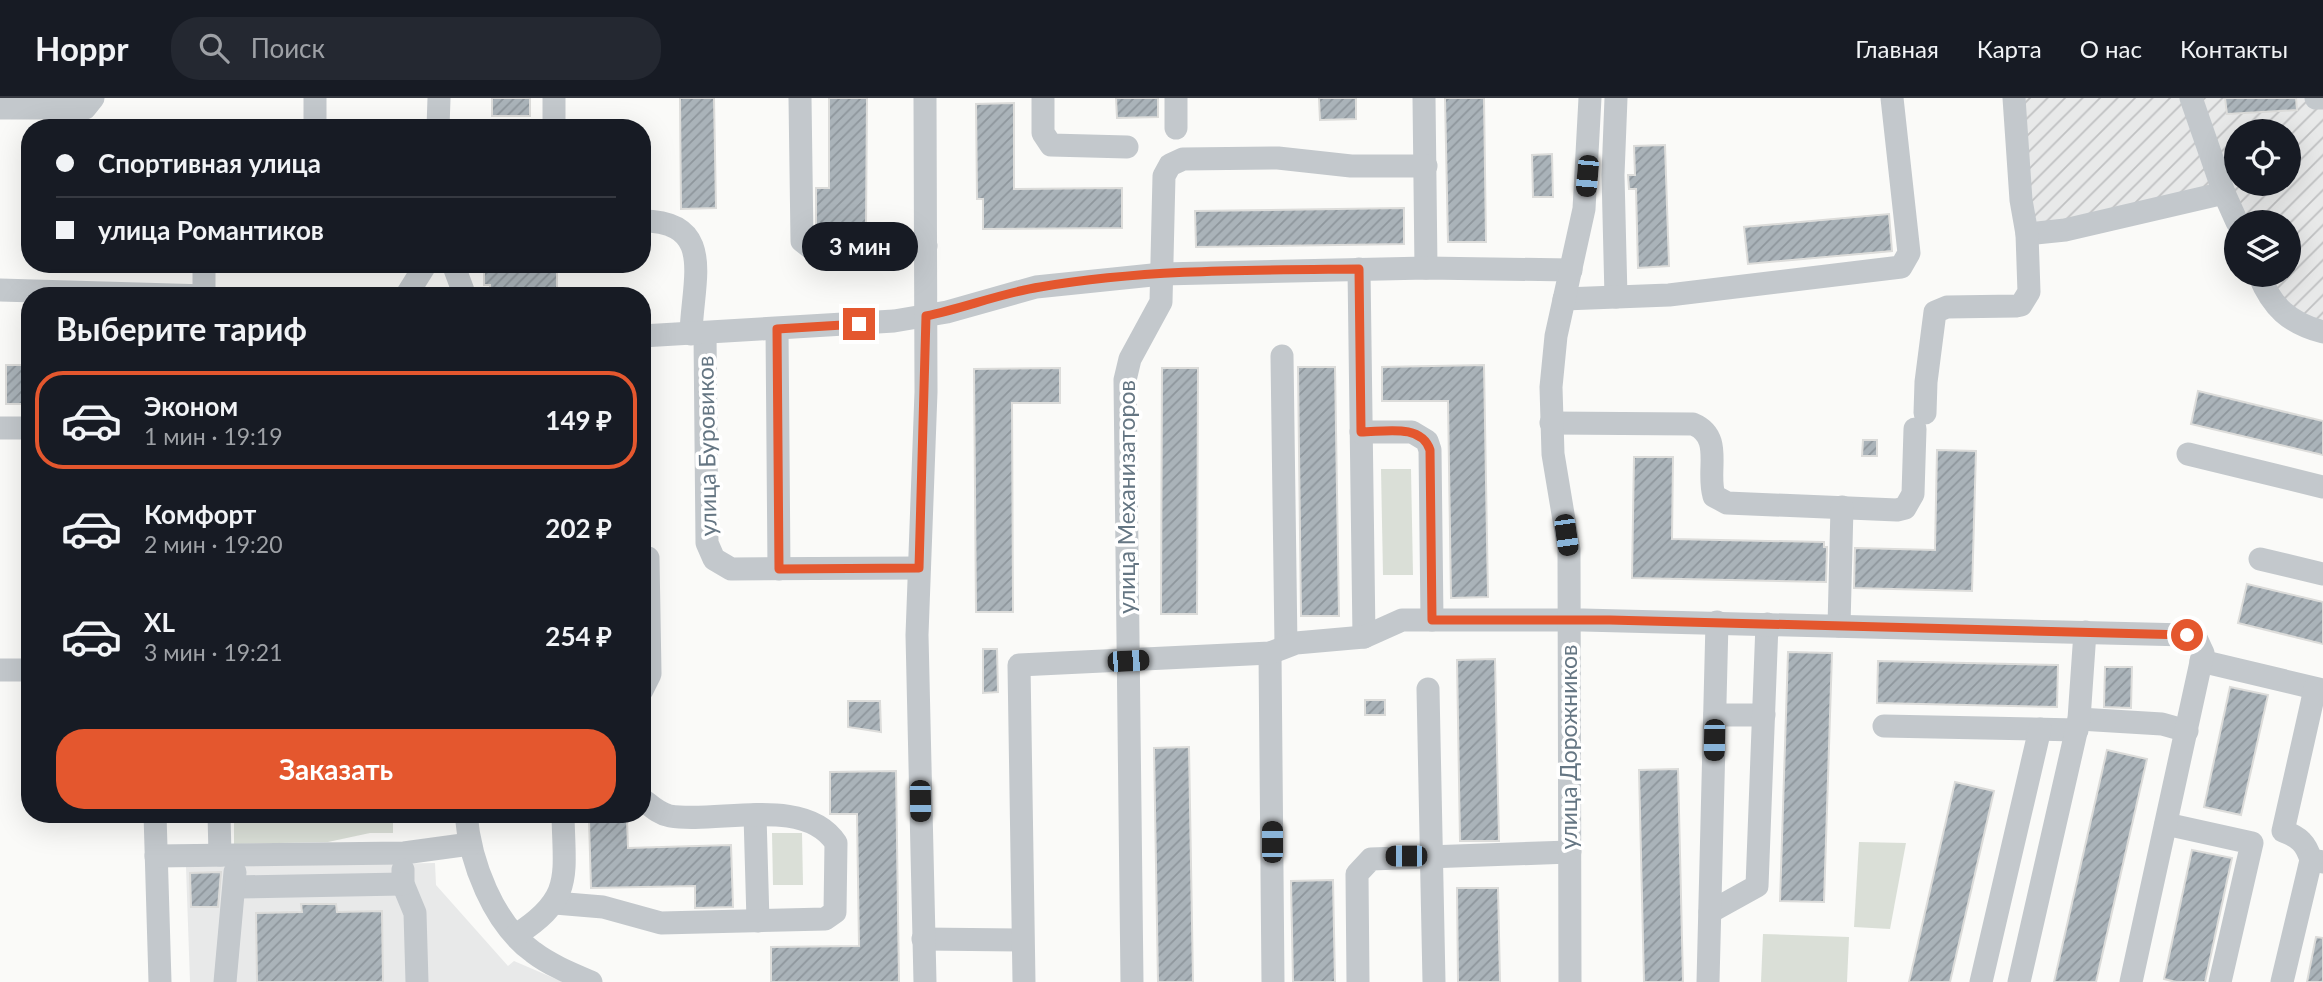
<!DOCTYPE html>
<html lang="ru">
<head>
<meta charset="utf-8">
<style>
  :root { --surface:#171b24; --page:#242831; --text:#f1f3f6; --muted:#9ea1a6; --line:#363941; --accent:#e4572e }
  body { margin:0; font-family:Lato,sans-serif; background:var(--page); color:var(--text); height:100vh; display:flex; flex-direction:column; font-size:26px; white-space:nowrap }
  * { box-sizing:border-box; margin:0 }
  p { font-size:23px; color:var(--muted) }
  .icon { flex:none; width:38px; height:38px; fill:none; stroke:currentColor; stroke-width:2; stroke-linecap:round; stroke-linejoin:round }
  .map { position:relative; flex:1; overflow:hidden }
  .side { position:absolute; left:21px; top:189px; width:630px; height:536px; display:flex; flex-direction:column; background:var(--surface); border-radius:28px; box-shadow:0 7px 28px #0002 }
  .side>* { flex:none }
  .banner { position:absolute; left:21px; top:21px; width:630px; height:154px; border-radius:28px; box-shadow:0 7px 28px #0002; display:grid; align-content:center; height:154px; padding:0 35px; background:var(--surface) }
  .fabs { position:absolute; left:2224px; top:21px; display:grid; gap:14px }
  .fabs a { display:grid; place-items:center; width:77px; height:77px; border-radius:50%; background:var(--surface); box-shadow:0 7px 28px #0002; font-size:35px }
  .end { position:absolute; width:32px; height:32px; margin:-16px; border:9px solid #e4572e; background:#fff; box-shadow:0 0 0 4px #fff }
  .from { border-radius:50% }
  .bubble { position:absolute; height:49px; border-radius:24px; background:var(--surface); box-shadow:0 7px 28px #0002; font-size:23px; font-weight:700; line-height:49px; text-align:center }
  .car { position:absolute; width:21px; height:42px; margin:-21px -10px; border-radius:9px; box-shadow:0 0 5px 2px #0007; background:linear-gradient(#222 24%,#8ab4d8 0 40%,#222 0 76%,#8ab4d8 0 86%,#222 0) }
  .banner b { display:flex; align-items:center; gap:24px; height:66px; font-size:26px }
  .banner b+b { border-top:2px solid var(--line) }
  .banner i { width:18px; height:18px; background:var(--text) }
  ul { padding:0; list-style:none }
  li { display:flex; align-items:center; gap:21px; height:98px; margin:0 14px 10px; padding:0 21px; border:4px solid transparent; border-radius:28px }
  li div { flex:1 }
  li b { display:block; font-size:26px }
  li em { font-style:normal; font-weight:700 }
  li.on { border-color:var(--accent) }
  li>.icon { width:63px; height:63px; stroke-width:1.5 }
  h2 { padding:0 35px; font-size:32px; line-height:84px }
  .button { display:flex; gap:14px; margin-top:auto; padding:14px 35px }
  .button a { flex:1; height:80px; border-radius:28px; background:var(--accent); color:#fff; font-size:28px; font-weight:700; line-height:80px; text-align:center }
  header { display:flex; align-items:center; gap:42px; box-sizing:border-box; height:98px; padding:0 35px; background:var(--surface); border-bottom:2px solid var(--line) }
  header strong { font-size:33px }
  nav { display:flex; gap:38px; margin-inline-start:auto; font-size:24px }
  .search { width:490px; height:63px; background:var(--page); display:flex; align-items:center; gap:18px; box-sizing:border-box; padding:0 24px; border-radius:28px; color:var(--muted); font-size:26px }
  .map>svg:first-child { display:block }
</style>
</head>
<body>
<header>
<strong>Hoppr</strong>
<div class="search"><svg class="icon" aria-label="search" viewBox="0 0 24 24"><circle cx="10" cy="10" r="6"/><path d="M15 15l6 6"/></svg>Поиск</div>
<nav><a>Главная</a><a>Карта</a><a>О нас</a><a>Контакты</a></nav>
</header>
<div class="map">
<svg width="2323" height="884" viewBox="0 0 2323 884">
  <defs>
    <pattern id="industrial-furrows" width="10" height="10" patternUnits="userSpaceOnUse" patternTransform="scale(1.75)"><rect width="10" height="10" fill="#e8e9e9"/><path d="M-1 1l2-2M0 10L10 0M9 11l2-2" fill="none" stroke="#c0c1c2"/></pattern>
    <pattern id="building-hatch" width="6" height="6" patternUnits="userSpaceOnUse" patternTransform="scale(1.75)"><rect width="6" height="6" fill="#aab3b9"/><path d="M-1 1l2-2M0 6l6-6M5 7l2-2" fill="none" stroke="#8e969c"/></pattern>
  </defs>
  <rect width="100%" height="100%" fill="#fafaf8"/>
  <g fill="#e8e9e9">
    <polygon points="642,250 649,250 651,418 642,418"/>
    <polygon points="435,765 436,787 508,868 514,863 563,884 190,884 186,769"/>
  </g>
  <path fill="url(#industrial-furrows)" fill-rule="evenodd" d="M2014,0H2323V234L2307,230L2259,177H2289V124H2237L2224,95L2027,136ZM2236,33H2289V86H2236Z"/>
  <g fill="#dadfd7">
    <polygon points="1381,371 1411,371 1413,477 1383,477"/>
    <polygon points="234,716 393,716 393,735 370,735 328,744 234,746"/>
    <polygon points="772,735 802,735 803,787 773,787"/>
    <polygon points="1859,744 1906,745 1890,831 1854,829"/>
    <polygon points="1763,836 1849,839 1847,884 1761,884"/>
  </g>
  <g fill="url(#building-hatch)" stroke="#dcdcda" stroke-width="2">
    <rect x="492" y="0" width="38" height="18"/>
    <polygon points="680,0 714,0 716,110 681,111"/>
    <polygon points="829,0 867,0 866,128 816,128 816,90 829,90"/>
    <polygon points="1116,0 1158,0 1158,19 1117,20"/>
    <polygon points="1319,0 1356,0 1356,21 1320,22"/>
    <polygon points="1445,0 1484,0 1486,144 1448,144"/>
    <polygon points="2225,0 2296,0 2297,12 2227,16"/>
    <polygon points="1014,5 1014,91 1122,90 1122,130 983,131 983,101 977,101 976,6"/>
    <polygon points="1665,47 1669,168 1638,170 1636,91 1629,91 1628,77 1635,77 1634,48"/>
    <polygon points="1552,56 1553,99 1533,99 1532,57"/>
    <polygon points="1404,110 1404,146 1196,149 1195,113"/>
    <polygon points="1889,116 1892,153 1748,166 1744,129"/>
    <polygon points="484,166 557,168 557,198 490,198 490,187 484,187"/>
    <rect x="6" y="267" width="24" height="39"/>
    <polygon points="1484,267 1488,499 1451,500 1448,303 1382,303 1382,269"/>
    <polygon points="1298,269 1335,269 1339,518 1301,518"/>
    <polygon points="1060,270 1060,305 1012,305 1013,514 976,514 974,271"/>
    <polygon points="1162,270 1198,270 1197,516 1161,516"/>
    <polygon points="2198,293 2323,323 2323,357 2191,326"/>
    <polygon points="1863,342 1877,342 1877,358 1862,358"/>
    <polygon points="1937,352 1976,353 1972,493 1854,490 1855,450 1935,452"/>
    <polygon points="1634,359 1673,359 1672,441 1824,444 1824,449 1827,449 1826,484 1632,480"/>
    <polygon points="2247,486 2323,504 2323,546 2238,525"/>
    <polygon points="983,551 997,551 998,594 983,595"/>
    <polygon points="1788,554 1832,555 1824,804 1780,803"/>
    <polygon points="1495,561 1499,743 1460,743 1457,562"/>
    <polygon points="1878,563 2058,567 2057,609 1877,605"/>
    <polygon points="2105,569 2132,569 2131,610 2104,609"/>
    <polygon points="2230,589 2268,597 2241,717 2204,709"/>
    <rect x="1365" y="602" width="20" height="15"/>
    <polygon points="848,603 880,603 881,634 848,629"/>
    <polygon points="1189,649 1193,884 1158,884 1154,650"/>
    <polygon points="2107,652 2147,661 2096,884 2054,884"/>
    <polygon points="1678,671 1683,884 1644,884 1639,672"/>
    <polygon points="896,673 899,884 771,884 771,849 859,848 857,716 830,716 830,674"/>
    <polygon points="1955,684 1994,693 1986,728 1950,884 1909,884"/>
    <polygon points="627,721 628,750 731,747 733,809 695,810 695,788 591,790 589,722"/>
    <polygon points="2192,752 2232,760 2205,884 2176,884 2164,881"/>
    <polygon points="221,774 218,809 191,809 190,775"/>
    <polygon points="1333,782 1335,884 1293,884 1291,783"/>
    <polygon points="1457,790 1498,790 1500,884 1458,884"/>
    <polygon points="301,806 336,806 337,814 382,813 383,884 257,884 256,815 302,814"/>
    <polygon points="2316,839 2323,840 2323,884 2307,884"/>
  </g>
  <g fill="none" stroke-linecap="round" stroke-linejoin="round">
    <g stroke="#c3c8cc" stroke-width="23">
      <polyline points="315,0 315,30"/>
      <polyline points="800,0 802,143 811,150 926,148"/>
      <polyline points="1043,0 1043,35 1051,47 1127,49"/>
      <polyline points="1176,0 1176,30"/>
      <polyline points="1424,0 1426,170"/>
      <polyline points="1616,0 1613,77 1616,199"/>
      <polyline points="2191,0 2224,95"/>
      <polyline points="2316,0 2323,0"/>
      <polyline points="0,10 85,10 93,0"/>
      <polyline points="438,30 439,0"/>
      <polyline points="554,30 554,0"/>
      <path d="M642,123C717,123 692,184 691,236"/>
      <polyline points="2027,136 2065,132 2224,95 2237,124"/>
      <polyline points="453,166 465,198"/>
      <polyline points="1359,171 1364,539"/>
      <path d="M2259,177C2272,209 2289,225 2323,234"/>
      <polyline points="0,192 207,198"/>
      <polyline points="204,198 204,166"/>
      <polyline points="406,198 426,166"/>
      <polyline points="1564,201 1669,197 1901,169 1909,155 1892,0"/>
      <polyline points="777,231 779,471"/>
      <polyline points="705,236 707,445 714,461 731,471 919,470"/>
      <polyline points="642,238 894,223 947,214 1036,189 1162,176 1426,170 1571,172"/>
      <polyline points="1282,258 1286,548"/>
      <polyline points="1925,315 1926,284 1935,214 1947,209 2016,208 2021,207 2029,194 2027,136 2021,102 2014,0"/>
      <path d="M1551,325L1693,326C1724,339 1706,372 1714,398L1727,405L1897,412L1905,410L1913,396L1915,331"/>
      <polyline points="0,330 30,330"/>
      <polyline points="1361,334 1412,334 1427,343 1430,352 1432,522"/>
      <polyline points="2188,356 2323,389"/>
      <polyline points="2260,461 2323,476"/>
      <polyline points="1839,528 1842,409"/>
      <polyline points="1270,555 1273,884"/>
      <polyline points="2201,563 2323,592"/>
      <polyline points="0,572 30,572"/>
      <polyline points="1428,591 1434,884"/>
      <path d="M2315,591L2283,733C2299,739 2306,745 2311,762L2323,764"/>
      <polyline points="642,592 650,576 648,460"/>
      <polyline points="1715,617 1764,617"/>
      <polyline points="2079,621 2162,626 2187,633"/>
      <polyline points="1884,628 2077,632"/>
      <polyline points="155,716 160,884"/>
      <polyline points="219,716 220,757"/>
      <path d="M466,716C470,764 493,825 533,854C550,867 572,876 591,884"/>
      <polyline points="755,717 758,823"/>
      <polyline points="2166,726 2252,745 2220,884"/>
      <polyline points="156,758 404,755 470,746"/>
      <polyline points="403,772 403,786 415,815 417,884"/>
      <polyline points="235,789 403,786"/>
      <path d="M555,805L603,809L661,825L825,821L835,814L836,745C805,697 717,726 670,718C659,716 651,708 642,701"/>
      <polyline points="1710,814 1757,788 1767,526"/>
      <path d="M516,837C574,800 564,778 563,716"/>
      <polyline points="923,841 1021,842"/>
      <polyline points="225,884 235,774"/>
      <polyline points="925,884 917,537 926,294 925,0"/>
      <polyline points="1024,884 1019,567 1270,555 1296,545 1364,539 1402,522 1583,522 2187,537 2196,540 2203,555 2131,884"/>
      <polyline points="1132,884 1125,282 1130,261 1161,204 1164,78 1170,67 1183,61 1278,60 1351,68 1426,68"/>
      <polyline points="1358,884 1357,776 1371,761 1570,754"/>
      <polyline points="1570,884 1569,452 1553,356 1551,289 1556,238 1584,111 1590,0"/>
      <polyline points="1708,884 1717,524"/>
      <polyline points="1981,884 2040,631"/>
      <polyline points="2019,884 2079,621 2085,534"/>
      <polyline points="2282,884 2311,762"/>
    </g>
  </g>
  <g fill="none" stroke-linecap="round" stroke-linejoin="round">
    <path stroke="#e4572e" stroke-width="9" d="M859,226L777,231L779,471L919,470L926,218C964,210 1002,195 1040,189C1145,171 1253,172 1359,171L1361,334C1384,334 1421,325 1430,352L1432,522H1610L2187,537"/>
  </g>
  <g text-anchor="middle" stroke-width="7" stroke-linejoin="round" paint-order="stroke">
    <g font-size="23" fill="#657683" stroke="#fff">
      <text transform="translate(707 348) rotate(-91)" y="8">улица Буровиков</text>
      <text transform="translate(1127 399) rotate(-90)" y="8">улица Механизаторов</text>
      <text transform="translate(1569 649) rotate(-90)" y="8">улица Дорожников</text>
    </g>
  </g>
</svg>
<div class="fabs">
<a><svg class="icon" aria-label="locate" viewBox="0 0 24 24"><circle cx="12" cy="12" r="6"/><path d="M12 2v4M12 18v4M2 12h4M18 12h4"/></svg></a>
<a><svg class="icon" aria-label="layers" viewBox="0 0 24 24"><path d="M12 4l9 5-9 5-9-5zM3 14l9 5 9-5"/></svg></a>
</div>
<i class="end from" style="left:2187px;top:537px"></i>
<i class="end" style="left:859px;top:226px"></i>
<div class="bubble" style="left:802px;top:124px;width:116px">3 мин</div>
<i class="car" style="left:1587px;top:78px;rotate:185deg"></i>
<i class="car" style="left:1566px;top:437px;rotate:172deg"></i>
<i class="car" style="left:1128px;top:563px;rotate:87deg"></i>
<i class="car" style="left:1714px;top:642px;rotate:181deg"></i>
<i class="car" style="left:920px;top:703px;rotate:179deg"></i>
<i class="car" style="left:1272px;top:744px;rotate:0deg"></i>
<i class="car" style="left:1406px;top:758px;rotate:270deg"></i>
<div class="banner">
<b><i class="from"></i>Спортивная улица</b>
<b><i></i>улица Романтиков</b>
</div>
<section class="side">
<h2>Выберите тариф</h2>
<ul>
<li class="on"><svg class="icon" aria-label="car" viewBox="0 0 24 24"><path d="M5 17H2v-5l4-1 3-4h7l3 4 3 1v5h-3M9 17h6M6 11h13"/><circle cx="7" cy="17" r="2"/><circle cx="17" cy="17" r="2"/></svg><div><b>Эконом</b><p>1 мин · 19:19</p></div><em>149 ₽</em></li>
<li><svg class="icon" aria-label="car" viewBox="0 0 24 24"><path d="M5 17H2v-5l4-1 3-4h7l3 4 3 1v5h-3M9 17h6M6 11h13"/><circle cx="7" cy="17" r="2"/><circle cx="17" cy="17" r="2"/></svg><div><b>Комфорт</b><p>2 мин · 19:20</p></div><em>202 ₽</em></li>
<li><svg class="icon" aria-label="car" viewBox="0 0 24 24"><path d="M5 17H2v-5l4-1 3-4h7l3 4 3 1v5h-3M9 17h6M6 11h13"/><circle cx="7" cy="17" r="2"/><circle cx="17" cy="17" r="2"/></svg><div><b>XL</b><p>3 мин · 19:21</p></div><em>254 ₽</em></li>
</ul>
<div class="button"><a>Заказать</a></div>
</section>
</div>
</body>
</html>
